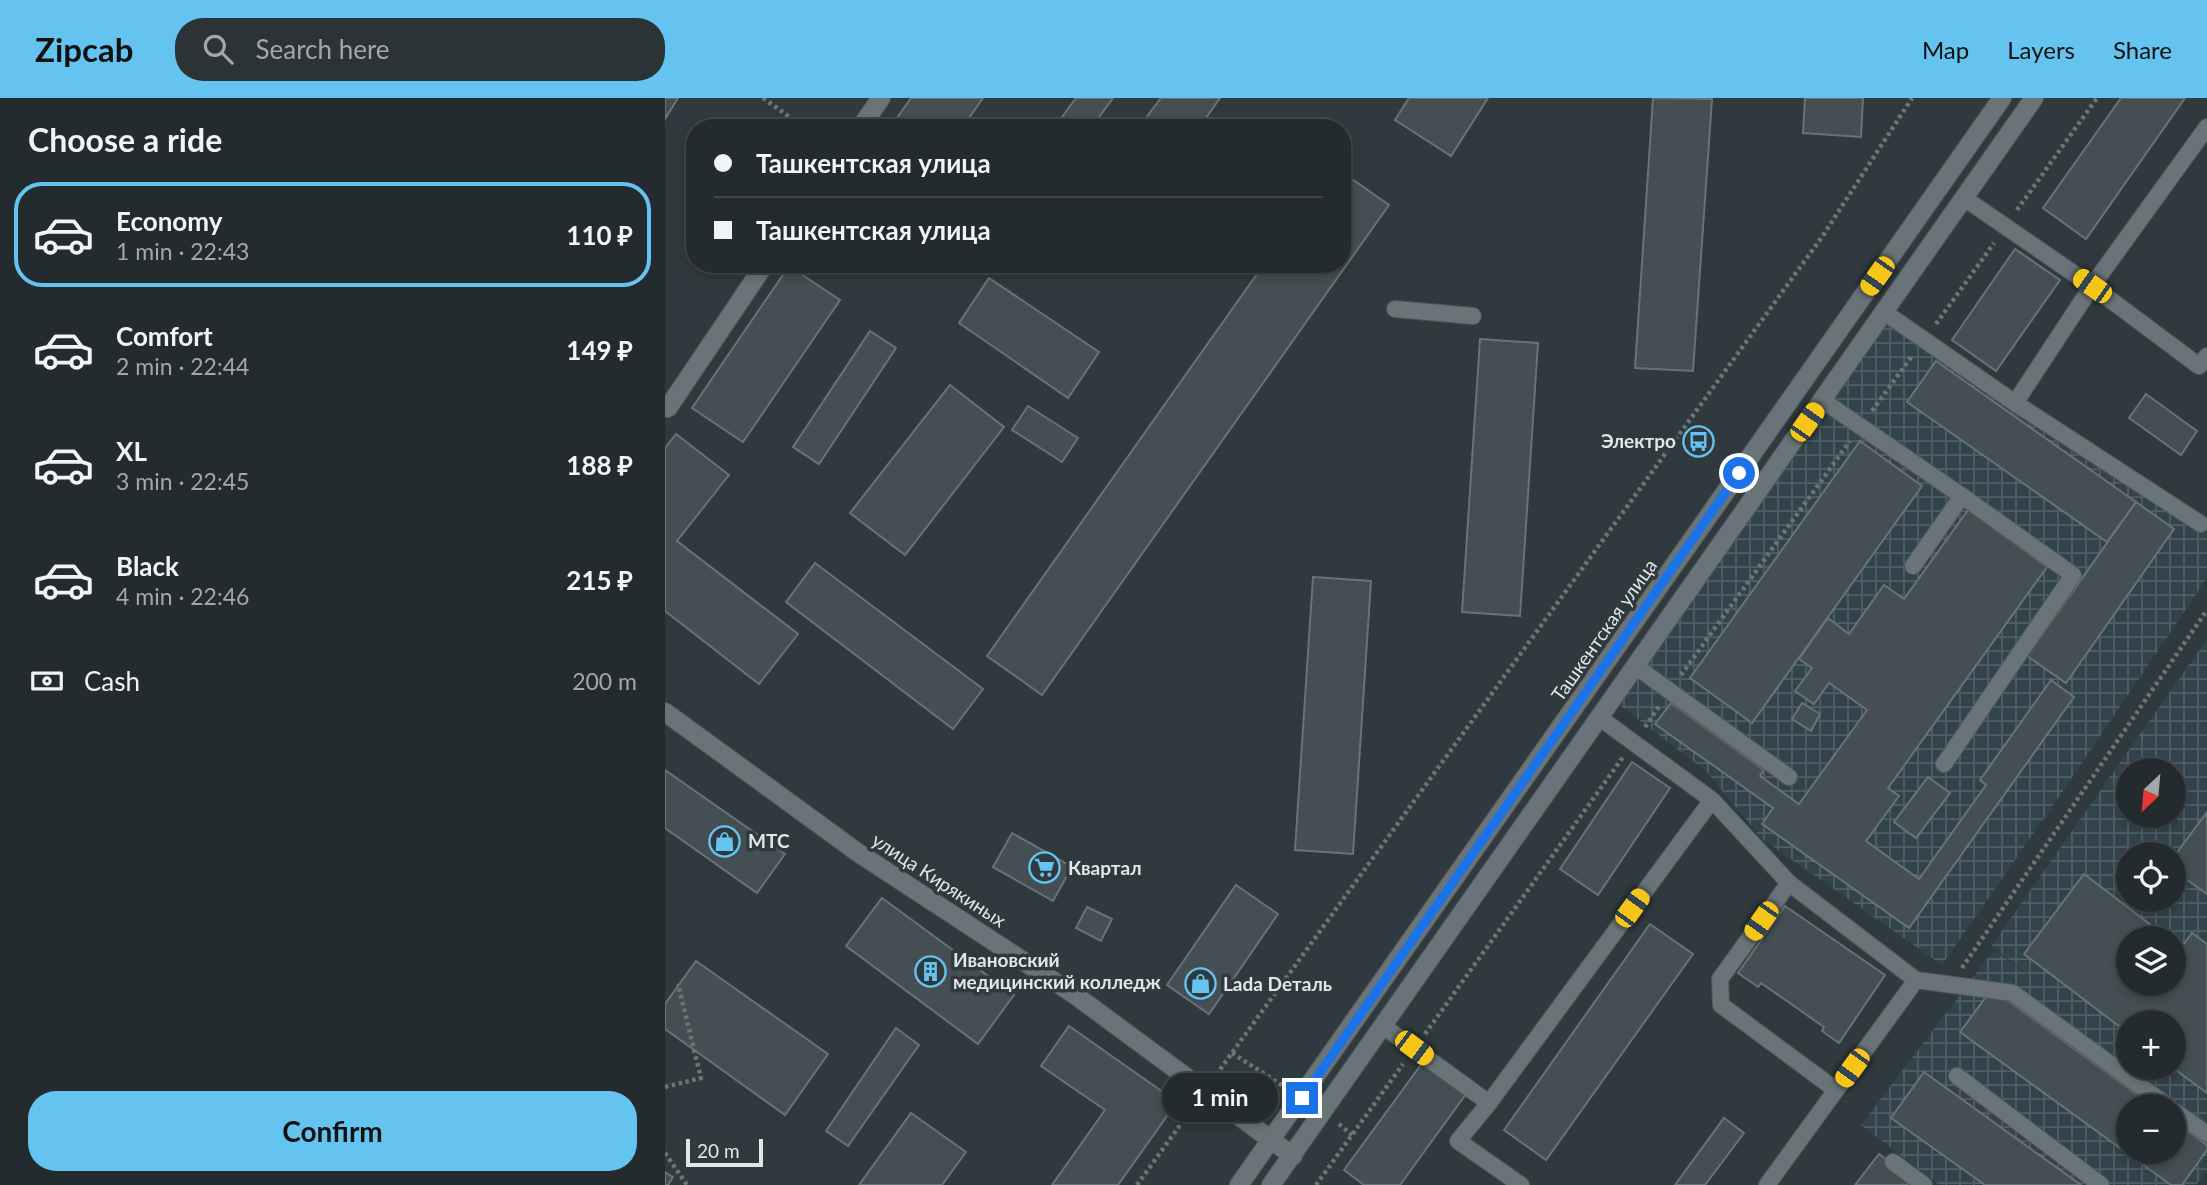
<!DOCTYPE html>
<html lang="en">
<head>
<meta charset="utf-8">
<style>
  :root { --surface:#242b2e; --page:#2c3336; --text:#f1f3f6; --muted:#a3a7aa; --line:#41474a; --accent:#65c4ef }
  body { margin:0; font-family:Lato,sans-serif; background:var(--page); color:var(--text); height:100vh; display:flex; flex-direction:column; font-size:26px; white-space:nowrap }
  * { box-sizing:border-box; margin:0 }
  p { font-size:23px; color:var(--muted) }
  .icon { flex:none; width:38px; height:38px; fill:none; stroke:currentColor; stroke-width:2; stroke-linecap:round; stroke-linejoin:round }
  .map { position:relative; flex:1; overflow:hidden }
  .sheet { display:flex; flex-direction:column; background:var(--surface); width:665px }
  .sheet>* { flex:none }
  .hud { position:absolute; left:21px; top:21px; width:665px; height:154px; border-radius:28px; box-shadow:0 4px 10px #0003,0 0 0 2px var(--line); display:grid; align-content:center; height:154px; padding:0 28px; background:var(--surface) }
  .needle { width:46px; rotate:206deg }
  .controls { position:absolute; left:1451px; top:660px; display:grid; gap:14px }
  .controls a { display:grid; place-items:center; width:70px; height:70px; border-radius:50%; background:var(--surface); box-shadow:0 4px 10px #0003,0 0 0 2px var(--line); font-size:35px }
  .scale { position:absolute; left:21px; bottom:18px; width:77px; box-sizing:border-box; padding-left:7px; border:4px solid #e0e6e9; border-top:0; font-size:19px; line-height:24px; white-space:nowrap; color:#e0e6e9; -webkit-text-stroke:5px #30393d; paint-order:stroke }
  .end { position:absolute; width:32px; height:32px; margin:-16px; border:9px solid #1a73e8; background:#fff; box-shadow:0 0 0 4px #fff }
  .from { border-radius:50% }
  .bubble { position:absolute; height:49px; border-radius:24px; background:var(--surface); box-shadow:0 4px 10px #0003,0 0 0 2px var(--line); font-size:23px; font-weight:700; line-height:49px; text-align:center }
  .car { position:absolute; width:21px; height:42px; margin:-21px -10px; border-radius:9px; box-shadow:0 0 5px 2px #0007; background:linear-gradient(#f5c518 24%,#345 0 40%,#f5c518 0 76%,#345 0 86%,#f5c518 0) }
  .hud b { display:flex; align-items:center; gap:24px; height:66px; font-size:26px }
  .hud b+b { border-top:2px solid var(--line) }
  .hud i { width:18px; height:18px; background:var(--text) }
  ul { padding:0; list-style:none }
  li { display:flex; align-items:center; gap:21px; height:105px; margin:0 14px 10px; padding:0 14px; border:4px solid transparent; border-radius:28px }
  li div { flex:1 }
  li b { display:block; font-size:26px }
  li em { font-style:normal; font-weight:700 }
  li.on { border-color:var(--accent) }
  li>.icon { width:63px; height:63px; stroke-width:1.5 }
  h2 { padding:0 28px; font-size:32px; line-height:84px }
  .pay { display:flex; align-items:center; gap:18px; height:77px; padding:0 28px; font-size:26px }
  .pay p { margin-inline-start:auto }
  .primary-button { display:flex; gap:14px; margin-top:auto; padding:14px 28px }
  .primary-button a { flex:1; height:80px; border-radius:28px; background:var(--accent); color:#111; font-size:28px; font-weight:700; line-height:80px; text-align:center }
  header { display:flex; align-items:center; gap:42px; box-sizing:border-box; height:98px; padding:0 35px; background:var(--accent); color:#111 }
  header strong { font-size:33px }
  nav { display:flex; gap:38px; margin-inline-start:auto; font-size:24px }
  .search { width:490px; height:63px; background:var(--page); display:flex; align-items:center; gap:18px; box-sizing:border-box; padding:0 24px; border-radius:28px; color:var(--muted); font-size:26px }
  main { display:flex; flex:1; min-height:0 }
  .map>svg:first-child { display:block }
</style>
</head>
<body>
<header>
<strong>Zipcab</strong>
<div class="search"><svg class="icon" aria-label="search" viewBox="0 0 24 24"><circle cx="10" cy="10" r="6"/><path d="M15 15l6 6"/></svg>Search here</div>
<nav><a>Map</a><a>Layers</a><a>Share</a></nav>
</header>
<main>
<section class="sheet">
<h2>Choose a ride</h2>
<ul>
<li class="on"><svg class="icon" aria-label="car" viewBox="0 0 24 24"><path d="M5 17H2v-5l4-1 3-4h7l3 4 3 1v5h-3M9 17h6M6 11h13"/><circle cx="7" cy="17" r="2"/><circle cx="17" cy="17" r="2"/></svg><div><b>Economy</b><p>1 min · 22:43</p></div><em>110 ₽</em></li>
<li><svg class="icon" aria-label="car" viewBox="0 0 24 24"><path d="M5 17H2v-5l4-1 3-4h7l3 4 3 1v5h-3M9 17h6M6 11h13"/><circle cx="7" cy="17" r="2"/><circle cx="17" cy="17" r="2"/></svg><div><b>Comfort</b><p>2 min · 22:44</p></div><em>149 ₽</em></li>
<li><svg class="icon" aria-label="car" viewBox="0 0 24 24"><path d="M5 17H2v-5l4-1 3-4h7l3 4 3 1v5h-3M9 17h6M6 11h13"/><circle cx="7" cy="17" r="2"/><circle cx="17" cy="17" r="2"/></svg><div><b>XL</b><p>3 min · 22:45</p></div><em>188 ₽</em></li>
<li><svg class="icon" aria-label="car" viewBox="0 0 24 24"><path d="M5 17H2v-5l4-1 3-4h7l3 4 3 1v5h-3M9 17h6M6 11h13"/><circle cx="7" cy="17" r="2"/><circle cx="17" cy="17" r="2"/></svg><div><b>Black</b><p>4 min · 22:46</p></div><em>215 ₽</em></li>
</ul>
<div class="pay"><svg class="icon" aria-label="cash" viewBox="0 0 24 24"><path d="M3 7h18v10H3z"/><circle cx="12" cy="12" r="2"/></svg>Cash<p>200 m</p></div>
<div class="primary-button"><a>Confirm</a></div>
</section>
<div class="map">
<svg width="1542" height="1087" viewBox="0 0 1542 1087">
  <defs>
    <pattern id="industrial-grid" width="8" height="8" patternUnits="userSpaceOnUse" patternTransform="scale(1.75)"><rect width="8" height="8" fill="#33434b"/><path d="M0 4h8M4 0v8" fill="none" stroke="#505e65"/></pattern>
  </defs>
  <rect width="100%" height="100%" fill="#30393d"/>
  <g fill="url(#industrial-grid)" fill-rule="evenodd">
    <polygon points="1215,210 1542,435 1542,480 1398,693 1277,867 1096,740 1042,674 944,599"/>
    <path d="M1542,541V1073L1531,1087H1274L1196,1027L1329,852L1380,890L1326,848ZM1463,672H1508V718H1463ZM1463,756H1508V802H1463ZM1463,840H1508V886H1463ZM1463,924H1508V970H1463ZM1463,1008H1508V1054H1463Z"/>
  </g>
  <g fill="#454e52" stroke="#697277" stroke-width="2">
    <polygon points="0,0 13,0 0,21"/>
    <polygon points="246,0 318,0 297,30 225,30"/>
    <polygon points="411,0 448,0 426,30 389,30"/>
    <polygon points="496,0 555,0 534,30 492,30 480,21"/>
    <polygon points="744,0 823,0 786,58 730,22"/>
    <polygon points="988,0 1047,1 1028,273 970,270"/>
    <polygon points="1140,0 1198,0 1196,39 1138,35"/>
    <polygon points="1456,0 1520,0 1421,141 1378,110"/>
    <polygon points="677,74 724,107 377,597 322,558 599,166 677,166"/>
    <polygon points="1350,151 1395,182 1331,273 1287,242"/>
    <polygon points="124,168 175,202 78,344 27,310"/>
    <polygon points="324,180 434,254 403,300 294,225"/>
    <polygon points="205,233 231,250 154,366 128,349"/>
    <polygon points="815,241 873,245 855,518 797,514"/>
    <polygon points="1271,263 1471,404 1442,444 1242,304"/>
    <polygon points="285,287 339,329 240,457 185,415"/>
    <polygon points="1481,296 1532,333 1516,357 1464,320"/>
    <polygon points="363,308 413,340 397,364 347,332"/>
    <polygon points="11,336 64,377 12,443 133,536 94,586 0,513 0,350"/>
    <polygon points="1195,343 1257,388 1087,625 1025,580"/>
    <polygon points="1471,404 1509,431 1401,585 1362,558"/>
    <polygon points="1303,412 1382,469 1223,690 1234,698 1201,743 1254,781 1321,687 1315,682 1386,582 1409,599 1244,830 1097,726 1108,710 990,626 1006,605 1099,672 1095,678 1134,706 1202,612 1164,585 1149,606 1130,593 1147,570 1134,561 1163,520 1184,536 1219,487 1239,501"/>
    <polygon points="150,465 318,591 288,631 121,504"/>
    <polygon points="648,479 706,483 688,756 630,752"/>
    <polygon points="1137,605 1155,616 1146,633 1127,621"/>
    <polygon points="967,664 1005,690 933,797 895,771"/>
    <polygon points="0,672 120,756 92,795 0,730"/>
    <polygon points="1263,679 1285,695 1251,740 1229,724"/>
    <polygon points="1542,714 1542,796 1508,772 1508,760"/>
    <polygon points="347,735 407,769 388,803 328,769"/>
    <polygon points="1419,776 1503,840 1463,840 1463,886 1508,886 1508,844 1516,850 1527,835 1542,846 1542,995 1508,970 1508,924 1463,924 1463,935 1359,856"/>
    <polygon points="571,787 613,816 544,916 502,887"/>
    <polygon points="217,800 349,897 313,946 181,848"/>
    <polygon points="1120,808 1220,877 1174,945 1157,933 1159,929 1096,885 1093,889 1073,875"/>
    <polygon points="422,809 447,821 436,843 411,830"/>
    <polygon points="985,826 1028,856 881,1062 839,1032"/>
    <polygon points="31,863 163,956 120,1017 0,931 0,906"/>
    <polygon points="1327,891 1488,1008 1463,1008 1463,1054 1508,1054 1508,1023 1542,1047 1542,1052 1517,1087 1506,1087 1295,934"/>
    <polygon points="404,928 512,1004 453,1087 387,1087 440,1012 376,968"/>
    <polygon points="231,930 254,947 183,1048 161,1033"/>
    <polygon points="758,964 801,996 735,1087 699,1087 679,1072"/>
    <polygon points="1259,974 1416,1087 1320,1087 1226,1020"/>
    <polygon points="246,1015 301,1054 277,1087 194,1087"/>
    <polygon points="1059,1020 1079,1035 1040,1087 1010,1087"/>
    <polygon points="1214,1056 1255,1087 1190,1087"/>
    <polygon points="0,1074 8,1079 3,1087 0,1087"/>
  </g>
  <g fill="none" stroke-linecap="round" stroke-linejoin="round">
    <defs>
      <g id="service">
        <polyline points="1299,100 1427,188 1534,268 1542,258"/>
        <polyline points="730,211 808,218"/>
        <polyline points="1219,214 1350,305 1427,188 1542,29"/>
        <polyline points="1157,302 1297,398 1248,468"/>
        <polyline points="1350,305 1536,426"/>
        <polyline points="970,568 1124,679"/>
        <polyline points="1279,666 1408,477 1297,398"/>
        <polyline points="1047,702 1124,785 1251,882 1348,895 1503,1008"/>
        <polyline points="718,928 824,1005"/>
        <polyline points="1292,978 1436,1087"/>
        <polyline points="1171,992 1251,882"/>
        <polyline points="1508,1012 1542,1036"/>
        <polyline points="1228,1064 1259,1087"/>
        <polyline points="856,1087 793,1043 824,1005 1047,702 935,620"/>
        <polyline points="1102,1087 1171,992 1056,907 1055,881 1124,785"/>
      </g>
      <g id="minor">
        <polyline points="195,30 216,0"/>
        <polyline points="3,310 100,166"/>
        <polyline points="0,614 192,754 410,897 628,1058"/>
      </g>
      <g id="secondary">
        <polyline points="574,1087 1337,0"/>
        <polyline points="606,1087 1369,0"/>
      </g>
    </defs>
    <use href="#service" stroke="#50575b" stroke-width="18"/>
    <use href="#minor" stroke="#50575b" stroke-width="20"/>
    <use href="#secondary" stroke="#50575b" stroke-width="20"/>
    <g stroke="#6c7478" stroke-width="4.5" stroke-dasharray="3.5 3.5" stroke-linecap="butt">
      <polyline points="98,0 140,30"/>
      <polyline points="1352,112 1432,0"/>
      <polyline points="1271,226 1329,145"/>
      <polyline points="1207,313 1247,258"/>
      <polyline points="1016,577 1185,343"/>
      <polyline points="980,629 995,607"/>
      <polyline points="1297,870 1542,512"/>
      <polyline points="760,936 958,659"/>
      <polyline points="567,955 618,988"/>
      <polyline points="551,977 1157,139 1247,0"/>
      <polyline points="0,989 36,980 13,886"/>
      <polyline points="674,1026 687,1037"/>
      <polyline points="0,1055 22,1087"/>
      <polyline points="472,1087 528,1009"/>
      <polyline points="651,1087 738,966"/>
    </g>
    <use href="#service" stroke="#6a7478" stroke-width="16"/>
    <use href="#minor" stroke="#6a7478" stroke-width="18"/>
    <use href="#secondary" stroke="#6a7478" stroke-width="18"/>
  </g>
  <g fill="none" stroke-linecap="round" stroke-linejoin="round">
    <polyline stroke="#1a73e8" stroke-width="9" points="637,1000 1074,375"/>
  </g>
  <defs>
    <symbol id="bus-ring" viewBox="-11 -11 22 22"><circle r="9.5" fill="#30393d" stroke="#65c4ef" stroke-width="1.5"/><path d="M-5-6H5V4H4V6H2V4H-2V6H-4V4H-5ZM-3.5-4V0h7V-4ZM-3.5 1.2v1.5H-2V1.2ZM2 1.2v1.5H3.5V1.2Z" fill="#65c4ef"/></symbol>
    <symbol id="shop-ring" viewBox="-11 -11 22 22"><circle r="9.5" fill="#30393d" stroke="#65c4ef" stroke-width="1.5"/><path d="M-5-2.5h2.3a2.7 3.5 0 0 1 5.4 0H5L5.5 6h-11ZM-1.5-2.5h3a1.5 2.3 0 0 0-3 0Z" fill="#65c4ef"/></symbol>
    <symbol id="supermarket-ring" viewBox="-11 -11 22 22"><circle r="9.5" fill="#30393d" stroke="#65c4ef" stroke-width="1.5"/><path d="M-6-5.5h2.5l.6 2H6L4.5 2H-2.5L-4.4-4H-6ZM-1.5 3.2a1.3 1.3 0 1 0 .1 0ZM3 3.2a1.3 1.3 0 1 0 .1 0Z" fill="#65c4ef"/></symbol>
    <symbol id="building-ring" viewBox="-11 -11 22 22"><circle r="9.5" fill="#30393d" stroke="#65c4ef" stroke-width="1.5"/><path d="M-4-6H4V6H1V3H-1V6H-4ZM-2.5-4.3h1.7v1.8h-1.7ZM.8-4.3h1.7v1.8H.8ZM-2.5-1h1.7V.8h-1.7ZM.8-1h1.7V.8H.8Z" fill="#65c4ef"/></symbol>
  </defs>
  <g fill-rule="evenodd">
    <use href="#bus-ring" x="1016" y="326" width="35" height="35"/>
    <use href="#shop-ring" x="42" y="726" width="35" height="35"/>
    <use href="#supermarket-ring" x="362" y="752" width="35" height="35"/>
    <use href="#building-ring" x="248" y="856" width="35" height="35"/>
    <use href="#shop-ring" x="518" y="868" width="35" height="35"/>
  </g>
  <g text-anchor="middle" stroke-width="7" stroke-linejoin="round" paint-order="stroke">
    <g font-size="19" font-weight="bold" fill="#e0e6e9" stroke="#30393d" text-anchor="start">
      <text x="1011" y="350" text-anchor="end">Электро</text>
      <text x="83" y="750">МТС</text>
      <text x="403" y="777">Квартал</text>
      <text x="288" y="869">Ивановский<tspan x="288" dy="22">медицинский колледж</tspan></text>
      <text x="558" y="893">Lada Dеталь</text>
    </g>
    <g font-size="19" fill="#e0e6e9" stroke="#30393d">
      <text transform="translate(939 532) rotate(-55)" y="7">Ташкентская улица</text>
      <text transform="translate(274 782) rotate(33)" y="7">улица Кирякиных</text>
    </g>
  </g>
</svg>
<div class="controls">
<a><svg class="needle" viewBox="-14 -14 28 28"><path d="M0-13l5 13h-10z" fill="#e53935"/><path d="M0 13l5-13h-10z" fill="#a3a7aa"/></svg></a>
<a><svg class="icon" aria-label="locate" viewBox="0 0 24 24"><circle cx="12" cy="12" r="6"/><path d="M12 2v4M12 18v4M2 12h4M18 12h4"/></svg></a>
<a><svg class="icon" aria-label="layers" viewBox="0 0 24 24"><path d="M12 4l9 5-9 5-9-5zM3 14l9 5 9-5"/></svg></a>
<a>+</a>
<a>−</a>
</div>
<div class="scale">20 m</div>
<i class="end from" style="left:1074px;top:375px"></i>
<i class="end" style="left:637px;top:1000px"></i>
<div class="bubble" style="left:497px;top:975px;width:116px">1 min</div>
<i class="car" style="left:1212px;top:178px;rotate:215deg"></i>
<i class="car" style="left:1427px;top:188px;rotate:305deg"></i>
<i class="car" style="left:1142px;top:324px;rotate:35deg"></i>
<i class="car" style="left:967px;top:810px;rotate:36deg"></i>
<i class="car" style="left:1096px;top:823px;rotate:215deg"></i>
<i class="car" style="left:749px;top:950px;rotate:127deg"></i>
<i class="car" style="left:1187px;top:970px;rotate:216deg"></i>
<div class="hud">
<b><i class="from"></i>Ташкентская улица</b>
<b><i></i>Ташкентская улица</b>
</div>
</div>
</main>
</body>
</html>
